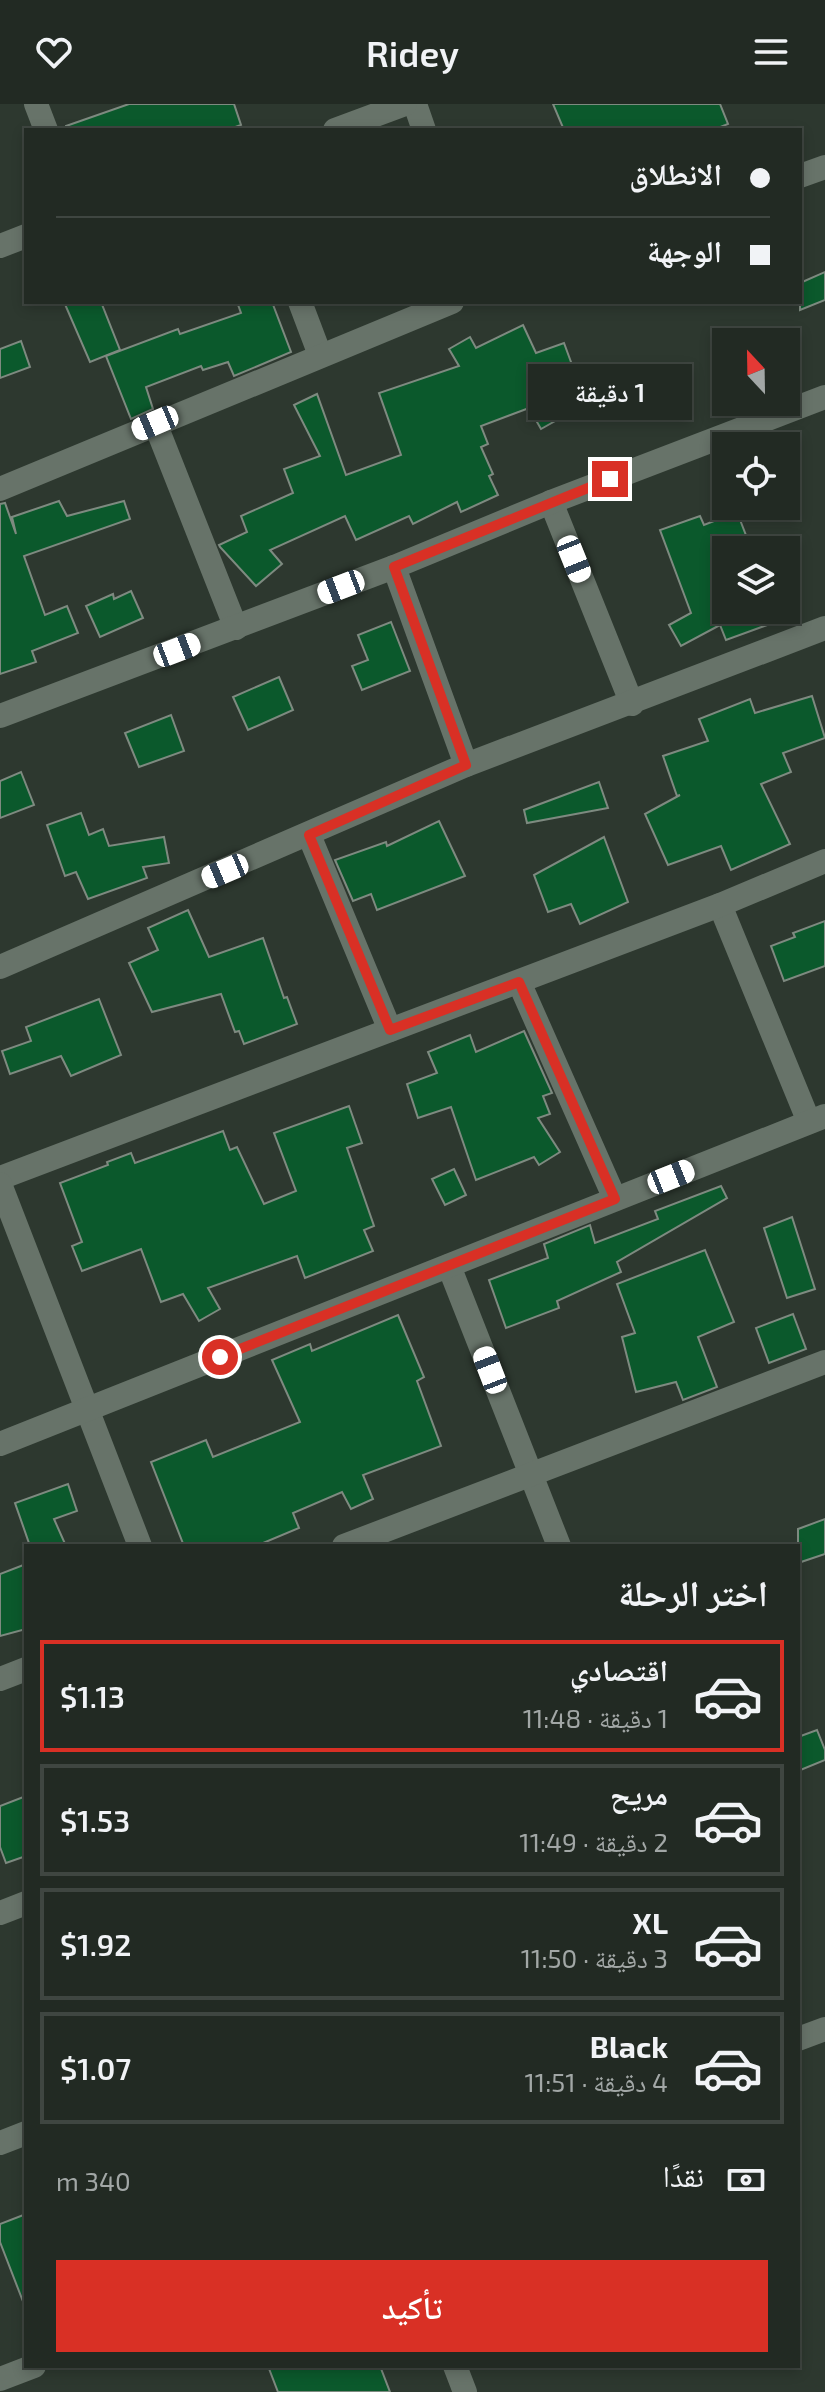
<!DOCTYPE html>
<html lang="ar">
<head>
<meta charset="utf-8">
<style>
  :root { --surface:#222a23; --page:#2e3630; --text:#f1f3f6; --muted:#a2a7a6; --line:#3f4641; --accent:#d93025 }
  body { margin:0; font-family:"Exo 2","Noto Naskh Arabic",sans-serif; background:var(--page); color:var(--text); direction:rtl; height:100vh; display:flex; flex-direction:column; font-size:30px; white-space:nowrap }
  * { box-sizing:border-box; margin:0 }
  p { font-size:26px; color:var(--muted) }
  .icon { flex:none; width:44px; height:44px; fill:none; stroke:currentColor; stroke-width:2; stroke-linecap:round; stroke-linejoin:round }
  .map { position:relative; flex:1; overflow:hidden; direction:ltr }
  .sheet { position:absolute; left:24px; top:1440px; width:776px; height:824px; display:flex; flex-direction:column; background:var(--surface); border-radius:0px; box-shadow:0 4px 12px #0003,0 0 0 2px var(--line); direction:rtl }
  .sheet>* { flex:none }
  .guide { position:absolute; left:24px; top:24px; width:778px; height:176px; border-radius:0px; box-shadow:0 4px 12px #0003,0 0 0 2px var(--line); direction:rtl; display:grid; align-content:center; height:176px; padding:0 32px; background:var(--surface) }
  .needle { width:52px; rotate:338deg }
  .buttons { position:absolute; left:712px; top:224px; display:grid; gap:16px }
  .buttons a { display:grid; place-items:center; width:88px; height:88px; border-radius:0px; background:var(--surface); box-shadow:0 4px 12px #0003,0 0 0 2px var(--line); font-size:40px }
  .end { position:absolute; width:36px; height:36px; margin:-18px; border:10px solid #d93025; background:#fff; box-shadow:0 0 0 4px #fff }
  .from { border-radius:50% }
  .bubble { position:absolute; height:56px; border-radius:0px; background:var(--surface); box-shadow:0 4px 12px #0003,0 0 0 2px var(--line); font-size:26px; font-weight:600; line-height:56px; text-align:center; direction:rtl }
  .car { position:absolute; width:24px; height:48px; margin:-24px -12px; border-radius:10px; box-shadow:0 0 6px 2px #0007; background:linear-gradient(#fff 24%,#345 0 40%,#fff 0 76%,#345 0 86%,#fff 0) }
  .guide b { display:flex; align-items:center; gap:28px; height:76px; font-size:30px }
  .guide b+b { border-top:2px solid var(--line) }
  .guide i { width:20px; height:20px; background:var(--text) }
  ul { padding:0; list-style:none }
  li { display:flex; align-items:center; gap:24px; height:112px; margin:0 16px 12px; padding:0 16px; border:4px solid var(--line); border-radius:0px }
  li div { flex:1 }
  li b { display:block; font-size:30px }
  li em { font-style:normal; font-weight:600 }
  li.current { border-color:var(--accent) }
  li>.icon { width:72px; height:72px; stroke-width:1.5 }
  h2 { padding:0 32px; font-size:36px; line-height:96px }
  .pay { display:flex; align-items:center; gap:20px; height:88px; padding:0 32px; font-size:30px }
  .pay p { margin-inline-start:auto }
  .button { display:flex; gap:16px; margin-top:auto; padding:16px 32px }
  .button a { flex:1; height:92px; border-radius:0px; background:var(--accent); color:#fff; font-size:32px; font-weight:600; line-height:92px; text-align:center }
  header { display:flex; justify-content:space-between; align-items:center; height:104px; padding:0 32px; background:var(--surface); font-size:36px; font-weight:600 }
  .map>svg:first-child { display:block }
</style>
</head>
<body>
<header><svg class="icon" aria-label="menu" viewBox="0 0 24 24"><path d="M4 6h16M4 12h16M4 18h16"/></svg>Ridey<svg class="icon" aria-label="heart" viewBox="0 0 24 24"><path d="M12 20l-8-8c-3-5 5-10 8-4 3-6 11-1 8 4z"/></svg></header>
<div class="map">
<svg width="825" height="2288" viewBox="0 0 825 2288">
  <rect width="100%" height="100%" fill="#2d382f"/>
  <g fill="#0b592c" stroke="#7e8a80" stroke-width="2">
    <polygon points="129,0 234,0 241,21 227,26 66,26 66,22"/>
    <polygon points="553,0 720,0 728,20 713,26 564,26"/>
    <polygon points="825,168 825,196 800,206 800,179"/>
    <polygon points="64,198 101,198 120,246 90,258"/>
    <polygon points="237,198 272,198 291,248 234,272 228,258 203,266 201,262 146,283 153,305 131,315 106,252 178,225 180,230 241,209"/>
    <polygon points="523,221 536,249 564,239 575,269 562,274 578,304 541,325 529,304 481,322 488,340 481,343 493,370 489,372 498,391 461,408 457,398 413,420 409,412 356,436 345,412 270,446 282,460 256,482 220,443 219,441 247,428 241,412 293,389 284,365 320,352 294,301 317,290 346,371 401,351 379,289 459,262 449,245 470,233 476,244"/>
    <polygon points="21,237 30,263 0,274 0,245"/>
    <polygon points="59,397 67,412 124,397 130,415 24,452 45,511 67,502 78,529 32,547 36,558 0,570 0,400 5,399 16,430 12,413"/>
    <polygon points="737,408 747,434 726,441 726,506 800,506 800,509 726,536 720,521 681,542 669,521 691,509 660,426 700,412 704,421"/>
    <polygon points="131,487 143,514 100,533 86,502 113,490 114,495"/>
    <polygon points="391,518 410,567 362,586 352,562 368,556 358,531"/>
    <polygon points="279,573 293,606 248,626 233,593"/>
    <polygon points="812,592 825,634 783,649 791,668 761,680 790,740 731,766 721,742 668,761 645,710 680,691 677,692 663,652 708,637 699,615 750,595 755,609"/>
    <polygon points="171,611 184,647 139,663 125,629"/>
    <polygon points="21,668 34,701 0,714 0,677"/>
    <polygon points="599,678 608,704 527,719 524,706"/>
    <polygon points="81,709 89,731 103,725 109,742 164,733 169,759 143,763 147,774 88,795 76,768 65,772 47,721"/>
    <polygon points="439,717 465,772 377,806 371,790 353,797 335,756 386,738 387,742"/>
    <polygon points="604,733 628,798 580,820 571,800 548,808 534,771"/>
    <polygon points="188,806 209,853 263,834 284,894 287,893 297,920 244,940 239,927 235,928 221,890 152,908 129,859 158,846 148,824"/>
    <polygon points="825,817 825,862 784,877 771,842 795,833 793,829"/>
    <polygon points="99,895 121,951 71,972 61,952 10,970 2,947 31,937 26,923"/>
    <polygon points="524,927 552,989 543,992 550,1010 538,1014 560,1048 539,1061 534,1053 476,1076 451,1003 418,1014 407,980 437,969 428,948 470,931 476,948"/>
    <polygon points="349,1002 362,1039 347,1044 374,1122 364,1126 373,1147 305,1174 297,1152 208,1184 220,1205 199,1217 183,1190 161,1198 141,1145 82,1167 72,1142 82,1138 60,1079 108,1061 107,1058 131,1049 135,1059 223,1027 230,1046 237,1043 264,1100 296,1087 274,1029"/>
    <polygon points="454,1065 466,1091 445,1101 432,1075"/>
    <polygon points="721,1082 727,1094 617,1158 621,1168 557,1197 559,1204 506,1224 489,1176 548,1154 544,1140 590,1121 595,1139 658,1115 655,1107"/>
    <polygon points="792,1113 815,1185 787,1194 764,1124"/>
    <polygon points="705,1146 734,1218 698,1233 717,1283 683,1296 676,1278 636,1288 622,1233 635,1229 617,1180"/>
    <polygon points="793,1210 806,1245 769,1259 756,1224"/>
    <polygon points="398,1211 424,1273 417,1277 441,1342 363,1371 373,1395 351,1405 342,1388 293,1409 299,1424 256,1442 184,1442 151,1358 206,1336 213,1353 300,1318 272,1256 310,1240 312,1247"/>
    <polygon points="68,1380 77,1407 54,1415 66,1442 30,1442 15,1399"/>
    <polygon points="825,1415 825,1450 798,1459 798,1425"/>
    <polygon points="26,1460 26,1525 0,1532 0,1470"/>
    <polygon points="817,1626 825,1646 825,1656 798,1667 798,1633"/>
    <polygon points="26,1692 26,1752 6,1759 0,1743 0,1702"/>
    <polygon points="26,2110 26,2200 24,2200 0,2138 0,2120"/>
    <polygon points="268,2262 380,2262 390,2288 278,2288"/>
  </g>
  <g fill="none" stroke-linecap="round" stroke-linejoin="round">
    <g stroke="#677369" stroke-width="24">
      <polyline points="36,0 46,26"/>
      <polyline points="415,0 424,26"/>
      <polyline points="335,26 405,0"/>
      <polyline points="800,72 825,63"/>
      <polyline points="0,142 26,132"/>
      <polyline points="300,198 320,251"/>
      <polyline points="155,319 236,524"/>
      <polyline points="0,385 452,198"/>
      <polyline points="551,398 632,600"/>
      <polyline points="394,463 466,661"/>
      <polyline points="0,612 394,463 551,398 825,293"/>
      <polyline points="309,731 390,926"/>
      <polyline points="720,801 809,1018"/>
      <polyline points="0,863 466,661 825,524"/>
      <polyline points="519,878 615,1095"/>
      <polyline points="0,1074 720,801 825,757"/>
      <polyline points="0,1080 140,1442"/>
      <polyline points="449,1162 559,1442"/>
      <polyline points="0,1340 825,1012"/>
      <polyline points="344,1442 825,1258"/>
      <polyline points="0,1575 26,1565"/>
      <polyline points="0,1809 26,1799"/>
      <polyline points="798,1935 825,1925"/>
      <polyline points="0,2039 26,2029"/>
      <polyline points="455,2262 465,2288"/>
      <polyline points="0,2275 34,2262"/>
    </g>
  </g>
  <g fill="none" stroke-linecap="round" stroke-linejoin="round">
    <polyline stroke="#d93025" stroke-width="10" points="220,1253 615,1095 519,878 390,926 309,731 466,661 394,463 610,375"/>
  </g>
</svg>
<div class="buttons">
<a><svg class="needle" viewBox="-14 -14 28 28"><path d="M0-13l5 13h-10z" fill="#e53935"/><path d="M0 13l5-13h-10z" fill="#a2a7a6"/></svg></a>
<a><svg class="icon" aria-label="locate" viewBox="0 0 24 24"><circle cx="12" cy="12" r="6"/><path d="M12 2v4M12 18v4M2 12h4M18 12h4"/></svg></a>
<a><svg class="icon" aria-label="layers" viewBox="0 0 24 24"><path d="M12 4l9 5-9 5-9-5zM3 14l9 5 9-5"/></svg></a>
</div>
<i class="end from" style="left:220px;top:1253px"></i>
<i class="end" style="left:610px;top:375px"></i>
<div class="bubble" style="left:528px;top:260px;width:164px">1 دقيقة</div>
<i class="car" style="left:155px;top:319px;rotate:247deg"></i>
<i class="car" style="left:574px;top:455px;rotate:158deg"></i>
<i class="car" style="left:341px;top:483px;rotate:249deg"></i>
<i class="car" style="left:177px;top:546px;rotate:69deg"></i>
<i class="car" style="left:225px;top:767px;rotate:247deg"></i>
<i class="car" style="left:671px;top:1073px;rotate:68deg"></i>
<i class="car" style="left:490px;top:1266px;rotate:339deg"></i>
<div class="guide">
<b><i class="from"></i>الانطلاق</b>
<b><i></i>الوجهة</b>
</div>
<section class="sheet">
<h2>اختر الرحلة</h2>
<ul>
<li class="current"><svg class="icon" aria-label="car" viewBox="0 0 24 24"><path d="M5 17H2v-5l4-1 3-4h7l3 4 3 1v5h-3M9 17h6M6 11h13"/><circle cx="7" cy="17" r="2"/><circle cx="17" cy="17" r="2"/></svg><div><b>اقتصادي</b><p>1 دقيقة · 11:48</p></div><em>$1.13</em></li>
<li><svg class="icon" aria-label="car" viewBox="0 0 24 24"><path d="M5 17H2v-5l4-1 3-4h7l3 4 3 1v5h-3M9 17h6M6 11h13"/><circle cx="7" cy="17" r="2"/><circle cx="17" cy="17" r="2"/></svg><div><b>مريح</b><p>2 دقيقة · 11:49</p></div><em>$1.53</em></li>
<li><svg class="icon" aria-label="car" viewBox="0 0 24 24"><path d="M5 17H2v-5l4-1 3-4h7l3 4 3 1v5h-3M9 17h6M6 11h13"/><circle cx="7" cy="17" r="2"/><circle cx="17" cy="17" r="2"/></svg><div><b>XL</b><p>3 دقيقة · 11:50</p></div><em>$1.92</em></li>
<li><svg class="icon" aria-label="car" viewBox="0 0 24 24"><path d="M5 17H2v-5l4-1 3-4h7l3 4 3 1v5h-3M9 17h6M6 11h13"/><circle cx="7" cy="17" r="2"/><circle cx="17" cy="17" r="2"/></svg><div><b>Black</b><p>4 دقيقة · 11:51</p></div><em>$1.07</em></li>
</ul>
<div class="pay"><svg class="icon" aria-label="cash" viewBox="0 0 24 24"><path d="M3 7h18v10H3z"/><circle cx="12" cy="12" r="2"/></svg>نقدًا<p>340 m</p></div>
<div class="button"><a>تأكيد</a></div>
</section>
</div>
</body>
</html>
